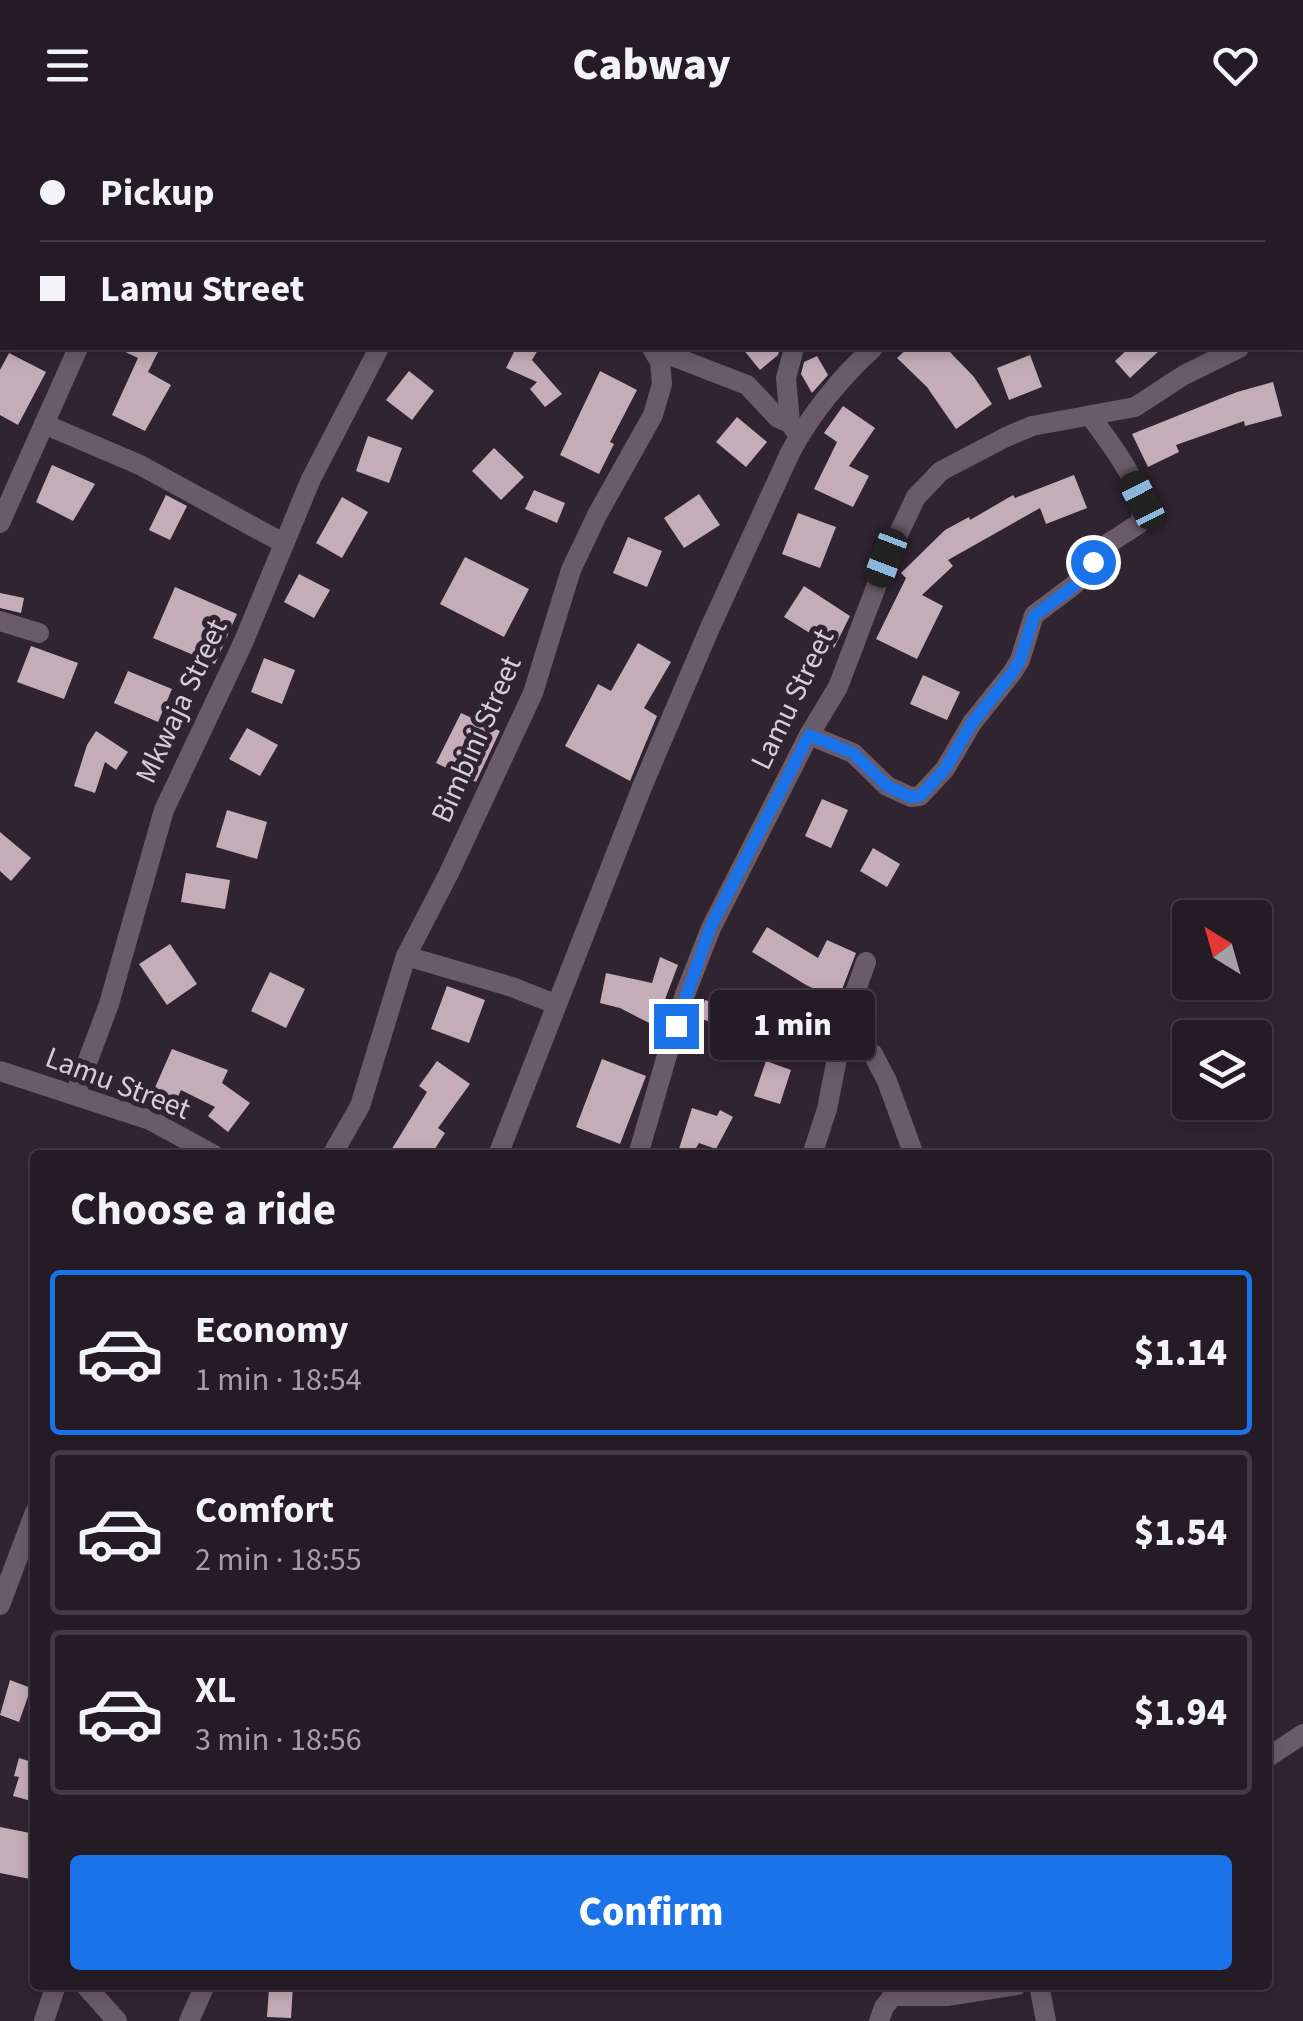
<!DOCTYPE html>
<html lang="en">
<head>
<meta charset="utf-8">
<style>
  :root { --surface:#251b25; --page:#2d242d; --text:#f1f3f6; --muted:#a3a1a7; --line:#423942; --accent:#1a73e8 }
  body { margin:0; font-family:"Source Sans 3",sans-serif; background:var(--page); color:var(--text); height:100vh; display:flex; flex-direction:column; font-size:38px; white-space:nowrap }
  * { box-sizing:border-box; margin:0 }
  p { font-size:32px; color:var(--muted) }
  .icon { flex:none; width:55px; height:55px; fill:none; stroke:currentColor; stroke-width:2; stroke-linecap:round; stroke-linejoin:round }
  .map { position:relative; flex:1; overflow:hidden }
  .panel { position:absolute; left:30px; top:1020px; width:1242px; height:840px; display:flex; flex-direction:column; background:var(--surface); border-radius:10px; box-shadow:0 5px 15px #0003,0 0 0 2px var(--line) }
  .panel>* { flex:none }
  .guide { position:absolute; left:0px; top:0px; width:1305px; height:220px; box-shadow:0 5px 15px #0003,0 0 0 2px var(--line); display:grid; align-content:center; height:220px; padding:0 40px; background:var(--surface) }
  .needle { width:65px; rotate:323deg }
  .controls { position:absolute; left:1172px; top:770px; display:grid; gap:20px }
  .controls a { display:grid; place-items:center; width:100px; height:100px; border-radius:10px; background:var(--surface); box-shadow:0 5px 15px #0003,0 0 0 2px var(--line); font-size:50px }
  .end { position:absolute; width:45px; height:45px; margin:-22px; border:12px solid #1a73e8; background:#fff; box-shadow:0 0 0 5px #fff }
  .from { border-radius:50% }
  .bubble { position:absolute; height:70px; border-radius:10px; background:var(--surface); box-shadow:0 5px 15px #0003,0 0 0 2px var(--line); font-size:32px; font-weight:800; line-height:70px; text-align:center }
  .car { position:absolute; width:30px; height:60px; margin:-30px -15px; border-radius:12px; box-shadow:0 0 8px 2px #0007; background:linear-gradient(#222 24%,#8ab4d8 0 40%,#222 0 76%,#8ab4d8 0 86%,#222 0) }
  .guide b { display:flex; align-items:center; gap:35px; height:95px; font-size:38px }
  .guide b+b { border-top:2px solid var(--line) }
  .guide i { width:25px; height:25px; background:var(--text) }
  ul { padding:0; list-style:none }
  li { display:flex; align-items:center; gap:30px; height:165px; margin:0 20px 15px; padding:0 20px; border:5px solid var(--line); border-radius:10px }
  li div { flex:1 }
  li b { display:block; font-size:38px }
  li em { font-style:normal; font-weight:800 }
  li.on { border-color:var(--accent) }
  li>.icon { width:90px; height:90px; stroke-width:1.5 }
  h2 { padding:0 40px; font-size:45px; line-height:120px }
  .action { display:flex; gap:20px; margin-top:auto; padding:20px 40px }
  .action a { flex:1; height:115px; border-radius:10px; background:var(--accent); color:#fff; font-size:40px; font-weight:800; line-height:115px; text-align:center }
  header { display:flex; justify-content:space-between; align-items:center; height:130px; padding:0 40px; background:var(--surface); font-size:45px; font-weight:800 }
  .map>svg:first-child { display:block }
</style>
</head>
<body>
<header><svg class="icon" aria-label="menu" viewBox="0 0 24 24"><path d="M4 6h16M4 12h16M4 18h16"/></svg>Cabway<svg class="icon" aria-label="heart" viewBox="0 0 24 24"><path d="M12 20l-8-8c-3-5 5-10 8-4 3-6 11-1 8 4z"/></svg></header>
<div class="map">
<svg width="1303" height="1891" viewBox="0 0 1303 1891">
  <rect width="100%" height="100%" fill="#312431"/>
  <g fill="#c4adb7">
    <polygon points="117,218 160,218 148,242 171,255 145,301 112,285 138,228"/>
    <polygon points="516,218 539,218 532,230 562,264 545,277 530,259 537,252 506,238"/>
    <polygon points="742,218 780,218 778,225 760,240"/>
    <polygon points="908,218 946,218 974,247 992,274 956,299 927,257 897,228"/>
    <polygon points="1129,218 1162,218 1130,248 1115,231"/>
    <polygon points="9,223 46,242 18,295 0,285 0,240"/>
    <polygon points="1030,225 1042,257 1009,270 997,238"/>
    <polygon points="817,226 828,245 812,263 801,244 804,232"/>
    <polygon points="409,241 434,261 412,290 386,270"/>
    <polygon points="600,241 637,260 610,312 614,314 599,344 560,325"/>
    <polygon points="1273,252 1282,286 1245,296 1244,291 1176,315 1179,322 1148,337 1132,304 1237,262"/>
    <polygon points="843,276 875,298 849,336 869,346 853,377 814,359 837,312 824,303"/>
    <polygon points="737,287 767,312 746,337 716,312"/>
    <polygon points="368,306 402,318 389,353 356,341"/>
    <polygon points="494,318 524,347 501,370 472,341"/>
    <polygon points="52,335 95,354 73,391 36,372"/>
    <polygon points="1074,345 1087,378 1046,394 1040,378 948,430 953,436 922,465 943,476 917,529 876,509 906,448 901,443 945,400 969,387 970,390 1013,365 1015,368"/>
    <polygon points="534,360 565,373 557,393 525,379"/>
    <polygon points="699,364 720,395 684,418 664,388"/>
    <polygon points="166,365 187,376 170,410 149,400"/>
    <polygon points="342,367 368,382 342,428 316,413"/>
    <polygon points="798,383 836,397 820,438 782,424"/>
    <polygon points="628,407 662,421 647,457 613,443"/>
    <polygon points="465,427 529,459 504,507 440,474"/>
    <polygon points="299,444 330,460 314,488 284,472"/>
    <polygon points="804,456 850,486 834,518 784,487"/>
    <polygon points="175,457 237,484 215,534 153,508"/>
    <polygon points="0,463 24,468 21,483 0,478"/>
    <polygon points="638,513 671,532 644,578 657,586 630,651 565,616 598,554 611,561"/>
    <polygon points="31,516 78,533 64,569 17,552"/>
    <polygon points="264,528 295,540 282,574 251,562"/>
    <polygon points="128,541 172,559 158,592 114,573"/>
    <polygon points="923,545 960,562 947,590 910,574"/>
    <polygon points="461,583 500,601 476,652 436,633"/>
    <polygon points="247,598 278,615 260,646 229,629"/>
    <polygon points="96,601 128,622 116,640 105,632 95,663 74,656 87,615"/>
    <polygon points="822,669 848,680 831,718 805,706"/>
    <polygon points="227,680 267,692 257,729 216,717"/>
    <polygon points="0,702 31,728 11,751 0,741"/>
    <polygon points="873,718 900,734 887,757 860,741"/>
    <polygon points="186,743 230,750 225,779 181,772"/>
    <polygon points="767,797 818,828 827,810 856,823 838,870 806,855 752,822"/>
    <polygon points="170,814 197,854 167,875 139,834"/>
    <polygon points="660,827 678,835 655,896 620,878 600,873 606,843 652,853"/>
    <polygon points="270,842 305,859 286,898 251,881"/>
    <polygon points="447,856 485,870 469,913 431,899"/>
    <polygon points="705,870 746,883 739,902 699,888"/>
    <polygon points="172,919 228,940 222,953 250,973 228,1002 208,986 215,977 181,960 176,971 153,962"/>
    <polygon points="602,929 646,946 620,1014 576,997"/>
    <polygon points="437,931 470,954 438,998 445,1003 431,1025 388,1025 427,962 419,956"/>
    <polygon points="766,931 791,940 780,974 754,966"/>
    <polygon points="692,978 717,986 720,980 733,987 716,1019 699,1013 692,1025 677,1025"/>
    <polygon points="10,1550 31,1558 19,1592 0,1585"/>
    <polygon points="19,1628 35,1633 35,1672 13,1666 19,1647 14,1646"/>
    <polygon points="0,1697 35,1704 35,1750 0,1743"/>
    <polygon points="273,1855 293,1855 291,1888 267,1887 269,1858 273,1858"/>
  </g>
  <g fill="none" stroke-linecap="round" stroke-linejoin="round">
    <g stroke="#6a5b69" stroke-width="20">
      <polyline points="763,0 766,2"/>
      <polyline points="167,2 168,0"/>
      <polyline points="654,2 656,0"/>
      <polyline points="908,2 911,0"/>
      <polyline points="1142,2 1145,0"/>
      <polyline points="0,90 2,92"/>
      <polyline points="1302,193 1303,193"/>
      <polyline points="654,219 747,255 778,288 790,293 799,306"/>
      <polyline points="790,293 786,248 794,218"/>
      <polyline points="44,294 140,335 283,413"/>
      <polyline points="0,393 78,218"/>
      <polyline points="0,491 39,503"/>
      <path d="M809,605L853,623L887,656L911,667L920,666L945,639L972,593L1012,543L1020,530L1034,485L1074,455L1091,437L1103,417L1140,393C1150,362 1109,312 1091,287"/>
      <polyline points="406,826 512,857 555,874"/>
      <polyline points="840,910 873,924 887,951 914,1025"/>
      <polyline points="0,941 150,990 214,1025"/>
      <polyline points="75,965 109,874 164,680 243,513 311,349 379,218"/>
      <polyline points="332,1025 360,976 406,826 449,743 533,563 571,440 597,385 653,285 662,254 660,232 652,218"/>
      <path d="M498,1025L642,657L709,500L790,323C810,285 841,247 873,218"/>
      <polyline points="638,1025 684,867 711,798 809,605 838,557 887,428 916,367 941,341 1006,307 1032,296 1135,277 1184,245 1239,218"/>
      <polyline points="812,1025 827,979 844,893 866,832"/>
      <polyline points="0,1475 35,1382"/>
      <polyline points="1268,1627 1303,1604"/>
      <polyline points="85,1855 117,1891"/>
      <polyline points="1039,1855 1046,1891"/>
      <polyline points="892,1866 947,1866 1017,1855"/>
      <polyline points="44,1891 56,1855"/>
      <polyline points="189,1891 205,1855"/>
      <polyline points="879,1891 884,1877 901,1856"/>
    </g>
  </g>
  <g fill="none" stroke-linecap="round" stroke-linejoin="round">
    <polyline stroke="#1a73e8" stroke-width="12" points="676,896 710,798 809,605 853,623 887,656 911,667 920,666 945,639 972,593 1012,543 1020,530 1034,486 1074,456 1093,432"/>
  </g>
  <g text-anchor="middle" stroke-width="10" stroke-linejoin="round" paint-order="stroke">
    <g font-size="30" fill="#d6ced6" stroke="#312431">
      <text transform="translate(792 569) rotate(-64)" y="10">Lamu Street</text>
      <text transform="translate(181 571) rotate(-65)" y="10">Mkwaja Street</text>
      <text transform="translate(476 609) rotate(-66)" y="10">Bimbini Street</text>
      <text transform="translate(118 953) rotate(21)" y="10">Lamu Street</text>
    </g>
  </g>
</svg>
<div class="controls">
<a><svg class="needle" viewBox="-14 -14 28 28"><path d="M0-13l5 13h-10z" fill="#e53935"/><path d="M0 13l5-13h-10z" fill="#a3a1a7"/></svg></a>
<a><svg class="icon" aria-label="layers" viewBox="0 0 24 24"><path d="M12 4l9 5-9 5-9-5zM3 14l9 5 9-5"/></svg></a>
</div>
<i class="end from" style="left:1093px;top:432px"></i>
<i class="end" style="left:676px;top:896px"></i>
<div class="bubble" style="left:710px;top:860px;width:165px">1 min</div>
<i class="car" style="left:1142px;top:370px;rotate:333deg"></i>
<i class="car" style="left:886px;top:428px;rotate:201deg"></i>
<div class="guide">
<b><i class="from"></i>Pickup</b>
<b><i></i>Lamu Street</b>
</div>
<section class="panel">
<h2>Choose a ride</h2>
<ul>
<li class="on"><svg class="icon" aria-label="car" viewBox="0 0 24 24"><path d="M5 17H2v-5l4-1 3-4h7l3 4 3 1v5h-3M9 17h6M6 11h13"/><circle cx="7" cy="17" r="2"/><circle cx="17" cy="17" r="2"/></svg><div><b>Economy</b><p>1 min · 18:54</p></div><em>$1.14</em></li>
<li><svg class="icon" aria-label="car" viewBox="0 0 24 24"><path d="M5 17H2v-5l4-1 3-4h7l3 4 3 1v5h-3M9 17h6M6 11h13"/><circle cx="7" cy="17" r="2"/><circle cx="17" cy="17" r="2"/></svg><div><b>Comfort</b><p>2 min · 18:55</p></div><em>$1.54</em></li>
<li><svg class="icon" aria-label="car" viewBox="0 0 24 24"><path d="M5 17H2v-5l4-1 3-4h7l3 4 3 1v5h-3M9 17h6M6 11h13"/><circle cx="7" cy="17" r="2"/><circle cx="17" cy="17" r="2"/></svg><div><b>XL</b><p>3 min · 18:56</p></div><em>$1.94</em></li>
</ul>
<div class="action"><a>Confirm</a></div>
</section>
</div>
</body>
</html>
